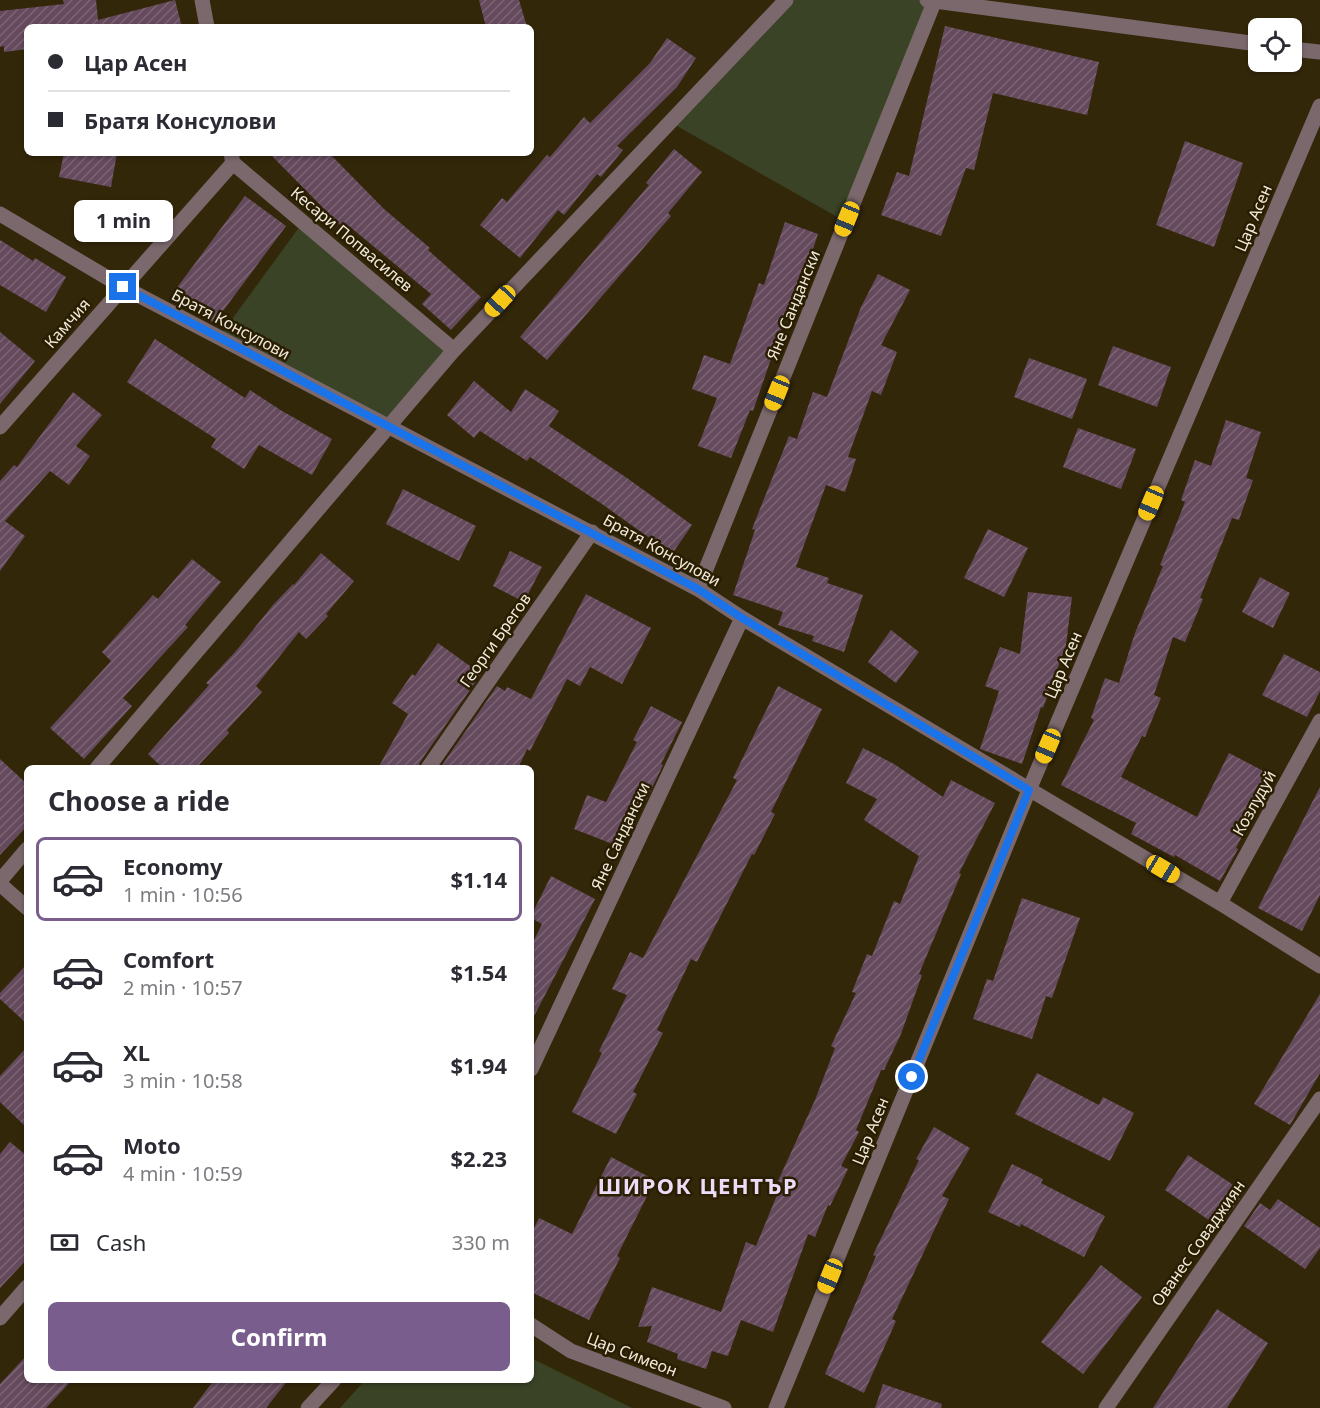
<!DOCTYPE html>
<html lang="en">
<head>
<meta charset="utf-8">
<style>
  :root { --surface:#fff; --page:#f2f2f3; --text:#2b2b33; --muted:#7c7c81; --line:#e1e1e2; --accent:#785d8d }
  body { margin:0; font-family:"Noto Sans",sans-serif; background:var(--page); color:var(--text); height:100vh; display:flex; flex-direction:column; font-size:22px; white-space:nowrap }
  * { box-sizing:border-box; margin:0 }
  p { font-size:20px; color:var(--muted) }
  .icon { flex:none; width:33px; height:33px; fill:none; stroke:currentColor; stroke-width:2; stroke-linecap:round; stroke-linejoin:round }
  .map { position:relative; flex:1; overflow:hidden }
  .drawer { position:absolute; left:24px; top:765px; width:510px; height:618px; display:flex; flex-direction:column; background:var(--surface); border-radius:9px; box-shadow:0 2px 4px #0004 }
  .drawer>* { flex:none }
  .top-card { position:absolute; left:24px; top:24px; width:510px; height:132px; border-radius:9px; box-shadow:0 2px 4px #0004; display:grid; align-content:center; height:132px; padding:0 24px; background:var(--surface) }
  .controls { position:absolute; left:1248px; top:18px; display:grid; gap:12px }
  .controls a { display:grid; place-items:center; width:54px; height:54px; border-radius:9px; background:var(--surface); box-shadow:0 2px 4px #0004; font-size:30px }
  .end { position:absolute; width:27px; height:27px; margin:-14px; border:8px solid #1a73e8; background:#fff; box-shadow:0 0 0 3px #fff }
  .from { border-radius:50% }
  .bubble { position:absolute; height:42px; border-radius:9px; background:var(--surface); box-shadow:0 2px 4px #0004; font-size:20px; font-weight:700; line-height:42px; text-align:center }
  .car { position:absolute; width:18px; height:36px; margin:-18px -9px; border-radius:8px; box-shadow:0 0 4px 2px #0007; background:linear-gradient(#f5c518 24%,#345 0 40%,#f5c518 0 76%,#345 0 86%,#f5c518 0) }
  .top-card b { display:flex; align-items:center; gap:21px; height:57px; font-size:22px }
  .top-card b+b { border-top:2px solid var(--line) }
  .top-card i { width:15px; height:15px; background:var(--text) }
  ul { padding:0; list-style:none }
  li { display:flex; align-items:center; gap:18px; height:84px; margin:0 12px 9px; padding:0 12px; border:3px solid transparent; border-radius:9px }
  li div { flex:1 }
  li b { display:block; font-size:22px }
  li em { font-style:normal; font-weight:700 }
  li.active { border-color:var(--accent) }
  li>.icon { width:54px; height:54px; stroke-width:1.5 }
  h2 { padding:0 24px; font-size:27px; line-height:72px }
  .pay { display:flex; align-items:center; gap:15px; height:66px; padding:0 24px; font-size:22px }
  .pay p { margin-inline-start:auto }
  .action { display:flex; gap:12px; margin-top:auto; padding:12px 24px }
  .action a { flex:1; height:69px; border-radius:9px; background:var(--accent); color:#fff; font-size:24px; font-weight:700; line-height:69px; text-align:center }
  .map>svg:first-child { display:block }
</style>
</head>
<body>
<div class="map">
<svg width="1320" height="1408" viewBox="0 0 1320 1408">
  <defs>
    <pattern id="building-hatch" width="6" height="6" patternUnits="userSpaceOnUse" patternTransform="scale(1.5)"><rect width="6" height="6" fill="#654a5d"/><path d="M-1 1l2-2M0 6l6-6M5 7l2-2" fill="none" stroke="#7c6474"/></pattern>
  </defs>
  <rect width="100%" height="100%" fill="#33270a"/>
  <g fill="#3a4326">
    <polygon points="786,0 927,0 846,222 670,122"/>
    <polygon points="303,222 454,350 389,428 219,337"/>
    <polygon points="531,1358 632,1408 340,1408 365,1380 531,1380"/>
  </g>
  <g fill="url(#building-hatch)">
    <polygon points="63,0 96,0 98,20 175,0 182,27 27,27 27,49 4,52 4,46 0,47 0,11 64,4"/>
    <polygon points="479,0 519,0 527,27 486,27"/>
    <polygon points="945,26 1099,62 1087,115 993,93 974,170 966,168 941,236 881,215 897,172 909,176"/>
    <polygon points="667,38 696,58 677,87 617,146 623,150 601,177 597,174 564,215 558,210 520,258 480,225 502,198 507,202 547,155 550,157 584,117 590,123 650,63"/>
    <polygon points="1185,141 1243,163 1214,247 1156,225"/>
    <polygon points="674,149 702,172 668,213 671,216 547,360 520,337 649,185 646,183"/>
    <polygon points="64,153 117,153 111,187 59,177"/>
    <polygon points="269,153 329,153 384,209 430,248 428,250 481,297 451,330 422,304 431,294 349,226 345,230"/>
    <polygon points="245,196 286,226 214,323 173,293"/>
    <polygon points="785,222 818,234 806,270 802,269 753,411 750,410 731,458 698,446 717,398 692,389 704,355 730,364 759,283 764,285"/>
    <polygon points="0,240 33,261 35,258 66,277 46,312 0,285"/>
    <polygon points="878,274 910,290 881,345 897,352 881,395 872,391 848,457 856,459 845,492 826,485 796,567 829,578 827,583 863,595 844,652 812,641 814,636 778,625 783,612 733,595 755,530 752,529 789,436 797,439 813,392 827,397 861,307"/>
    <polygon points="0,332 35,361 0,404"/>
    <polygon points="155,339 245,398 250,390 282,411 332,439 312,475 259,445 244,469 211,447 216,439 127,382"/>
    <polygon points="1113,346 1171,367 1157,407 1098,385"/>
    <polygon points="1029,358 1087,379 1072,419 1014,397"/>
    <polygon points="474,381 511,412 525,389 559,411 549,426 627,478 692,525 672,554 602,504 530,457 527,461 480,431 474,438 447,415"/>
    <polygon points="73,392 102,415 76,446 90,456 69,485 50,471 5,521 25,536 0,571 0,481 14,465 17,467"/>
    <polygon points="1226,420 1261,432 1246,478 1253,480 1239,520 1232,518 1200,598 1203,599 1185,642 1173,637 1154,695 1161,698 1145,737 1142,736 1121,777 1197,817 1229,753 1273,776 1236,848 1238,849 1220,881 1175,855 1174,857 1131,834 1136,823 1061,785 1094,720 1091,718 1105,678 1119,683 1135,633 1163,566 1160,565 1185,502 1181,500 1195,460 1211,466"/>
    <polygon points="1078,428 1136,449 1121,489 1063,467"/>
    <polygon points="403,489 476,526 459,561 386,524"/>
    <polygon points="988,529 1028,548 1004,597 964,578"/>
    <polygon points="510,551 542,567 524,602 493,586"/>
    <polygon points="321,553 354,581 326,614 328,616 306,639 299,632 256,686 262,692 227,730 229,733 196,768 163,768 148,754 209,685 206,683 236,651 273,605 293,584 294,585"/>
    <polygon points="192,559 221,582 185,625 188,627 123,698 132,706 84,759 50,728 111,661 102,652 153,595 158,599"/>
    <polygon points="1260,577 1290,593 1273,628 1242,612"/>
    <polygon points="1028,592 1072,597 1066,645 1043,708 1041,707 1022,764 980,749 999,691 985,686 1000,647 1020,654"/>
    <polygon points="586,594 651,628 622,684 590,667 580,686 567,679 530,751 527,749 518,768 440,768 497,686 505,691 507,687 531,699"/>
    <polygon points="891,630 919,652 896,683 868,662"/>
    <polygon points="438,643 481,674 420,762 418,768 378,768 408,714 392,703 412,674 415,676"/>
    <polygon points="1284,654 1320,672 1320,691 1307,717 1262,695"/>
    <polygon points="778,686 822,709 771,812 775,814 754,855 752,854 697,962 691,959 657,1030 663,1033 633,1092 637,1094 616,1134 572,1112 602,1053 599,1051 627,995 612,989 630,952 643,958 737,780 733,778"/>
    <polygon points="651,706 682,722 661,764 663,765 646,800 642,798 623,848 574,829 587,795 606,802 637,742 633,740"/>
    <polygon points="863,748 894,764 943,797 951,780 995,803 959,873 961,874 919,974 922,975 901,1034 884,1070 881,1070 856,1130 859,1132 841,1166 848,1169 830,1206 828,1205 815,1237 808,1234 773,1332 741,1320 728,1356 712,1351 706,1369 677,1359 678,1354 647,1342 652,1326 638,1327 652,1287 721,1312 746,1242 756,1246 782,1183 778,1181 815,1100 835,1048 831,1046 856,993 852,992 867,954 872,956 894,901 900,904 919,856 864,820 877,799 846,783"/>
    <polygon points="0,759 27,784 27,826 0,855"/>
    <polygon points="1320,787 1320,895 1302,931 1258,908"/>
    <polygon points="551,876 595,899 531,1022 531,946 542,924 531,918 531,916"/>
    <polygon points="1022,898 1080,918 1052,998 1046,996 1032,1039 973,1019 987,979 993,981"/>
    <polygon points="27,964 27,1024 0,999 0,993"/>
    <polygon points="1320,994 1320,1073 1290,1125 1254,1104"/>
    <polygon points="27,1047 27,1128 0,1102 0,1076"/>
    <polygon points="1037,1073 1099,1105 1103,1097 1134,1113 1110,1161 1015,1114"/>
    <polygon points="934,1127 970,1148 942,1196 949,1199 892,1319 896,1321 864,1393 825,1374 876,1256 873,1255 919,1160 916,1159"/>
    <polygon points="10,1142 27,1156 27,1259 0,1288 0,1154"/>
    <polygon points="1188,1155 1244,1192 1228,1215 1224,1213 1216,1225 1165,1190"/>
    <polygon points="611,1157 655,1180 617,1256 620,1258 589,1320 531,1292 531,1234 539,1218 572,1234"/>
    <polygon points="1012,1164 1043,1179 1041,1183 1105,1216 1084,1257 1021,1224 1020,1227 988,1212"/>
    <polygon points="1278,1199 1320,1228 1320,1248 1305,1269 1244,1226 1260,1203 1270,1210"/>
    <polygon points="1101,1265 1142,1297 1083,1374 1041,1342"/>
    <polygon points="1217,1309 1268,1343 1227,1408 1153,1408"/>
    <polygon points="27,1355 27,1380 72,1380 46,1408 0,1408 0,1384"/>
    <polygon points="214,1380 288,1380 266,1408 193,1408"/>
    <polygon points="883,1384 942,1404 941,1408 875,1408"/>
  </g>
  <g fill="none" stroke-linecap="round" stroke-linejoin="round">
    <g stroke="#7b686c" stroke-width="15">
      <polyline points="202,0 207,27"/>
      <polyline points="927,0 1258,44"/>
      <polyline points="1292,49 1320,52"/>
      <polyline points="231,153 233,163 454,350"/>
      <polyline points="0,214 123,287 698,589 742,618 1220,903 1320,966"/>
      <polyline points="0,427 233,163"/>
      <polyline points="698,589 935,0"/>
      <polyline points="97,768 454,350 786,0"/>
      <polyline points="428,768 592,532"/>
      <polyline points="0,881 27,849"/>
      <polyline points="0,884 27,908"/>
      <polyline points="1220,903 1320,721"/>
      <polyline points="531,1069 742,618"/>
      <polyline points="0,1318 27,1287"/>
      <polyline points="531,1325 571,1351 724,1408"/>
      <polyline points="308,1408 334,1380"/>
      <polyline points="776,1408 1029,790 1320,106"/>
      <polyline points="1106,1408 1320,1099"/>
    </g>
  </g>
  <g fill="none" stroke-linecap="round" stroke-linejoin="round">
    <polyline stroke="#1a73e8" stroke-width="8" points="123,287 698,589 742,618 1029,790 912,1077"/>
  </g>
  <g text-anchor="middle" stroke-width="5" stroke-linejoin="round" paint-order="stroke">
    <g font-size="16" fill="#f1e9d9" stroke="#291d02">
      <text transform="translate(1253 218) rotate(-67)" y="6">Цар Асен</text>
      <text transform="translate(352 239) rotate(40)" y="6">Кесари Попвасилев</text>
      <text transform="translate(793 305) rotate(-68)" y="6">Яне Сандански</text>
      <text transform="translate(67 323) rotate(-49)" y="6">Камчия</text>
      <text transform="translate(231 324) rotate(28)" y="6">Братя Консулови</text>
      <text transform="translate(662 550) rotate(29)" y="6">Братя Консулови</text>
      <text transform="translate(495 640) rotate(-55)" y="6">Георги Брегов</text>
      <text transform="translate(1063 665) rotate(-67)" y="6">Цар Асен</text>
      <text transform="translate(1254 803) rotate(-61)" y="6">Козлудуй</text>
      <text transform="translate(620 836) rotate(-65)" y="6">Яне Сандански</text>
      <text transform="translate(870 1131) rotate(-68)" y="6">Цар Асен</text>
      <text transform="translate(1198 1243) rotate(-55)" y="6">Ованес Соваджиян</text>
      <text transform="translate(632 1354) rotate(21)" y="6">Цар Симеон</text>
    </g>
    <g font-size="22" font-weight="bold" letter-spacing="1.5" fill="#ecdcf7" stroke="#291d02">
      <text x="698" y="1194">ШИРОК ЦЕНТЪР</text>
    </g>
  </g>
</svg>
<div class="controls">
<a><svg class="icon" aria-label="locate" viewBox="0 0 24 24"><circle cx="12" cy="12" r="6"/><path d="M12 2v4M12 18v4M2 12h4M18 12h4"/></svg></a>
</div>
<i class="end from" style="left:912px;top:1077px"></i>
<i class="end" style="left:123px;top:287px"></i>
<div class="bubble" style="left:74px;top:200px;width:99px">1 min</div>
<i class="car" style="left:847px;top:219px;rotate:202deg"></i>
<i class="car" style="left:500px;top:301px;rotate:223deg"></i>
<i class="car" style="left:777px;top:393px;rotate:202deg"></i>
<i class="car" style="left:1151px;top:503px;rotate:203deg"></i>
<i class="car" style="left:1048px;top:746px;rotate:203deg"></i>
<i class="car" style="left:1163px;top:869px;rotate:121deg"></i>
<i class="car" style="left:830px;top:1276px;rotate:202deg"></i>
<div class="top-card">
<b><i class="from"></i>Цар Асен</b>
<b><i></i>Братя Консулови</b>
</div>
<section class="drawer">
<h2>Choose a ride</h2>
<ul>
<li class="active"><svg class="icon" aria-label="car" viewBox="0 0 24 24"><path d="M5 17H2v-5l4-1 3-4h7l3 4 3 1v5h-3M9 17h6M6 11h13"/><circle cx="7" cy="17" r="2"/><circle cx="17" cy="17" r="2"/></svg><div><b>Economy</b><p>1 min · 10:56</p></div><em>$1.14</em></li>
<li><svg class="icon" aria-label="car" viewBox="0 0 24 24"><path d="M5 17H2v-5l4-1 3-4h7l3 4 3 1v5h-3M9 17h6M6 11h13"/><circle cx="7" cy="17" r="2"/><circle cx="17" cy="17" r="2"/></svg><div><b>Comfort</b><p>2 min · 10:57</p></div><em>$1.54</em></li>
<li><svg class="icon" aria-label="car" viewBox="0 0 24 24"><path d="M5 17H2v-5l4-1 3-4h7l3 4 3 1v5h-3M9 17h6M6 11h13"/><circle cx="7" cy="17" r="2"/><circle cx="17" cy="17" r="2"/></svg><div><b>XL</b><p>3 min · 10:58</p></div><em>$1.94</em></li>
<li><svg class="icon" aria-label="car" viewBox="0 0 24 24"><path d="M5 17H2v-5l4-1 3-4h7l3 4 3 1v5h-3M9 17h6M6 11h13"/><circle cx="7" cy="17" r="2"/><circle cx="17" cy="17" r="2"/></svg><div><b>Moto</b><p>4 min · 10:59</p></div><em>$2.23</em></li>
</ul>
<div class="pay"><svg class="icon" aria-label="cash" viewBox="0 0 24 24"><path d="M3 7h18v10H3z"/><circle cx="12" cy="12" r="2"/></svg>Cash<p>330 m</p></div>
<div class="action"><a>Confirm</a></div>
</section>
</div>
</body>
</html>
